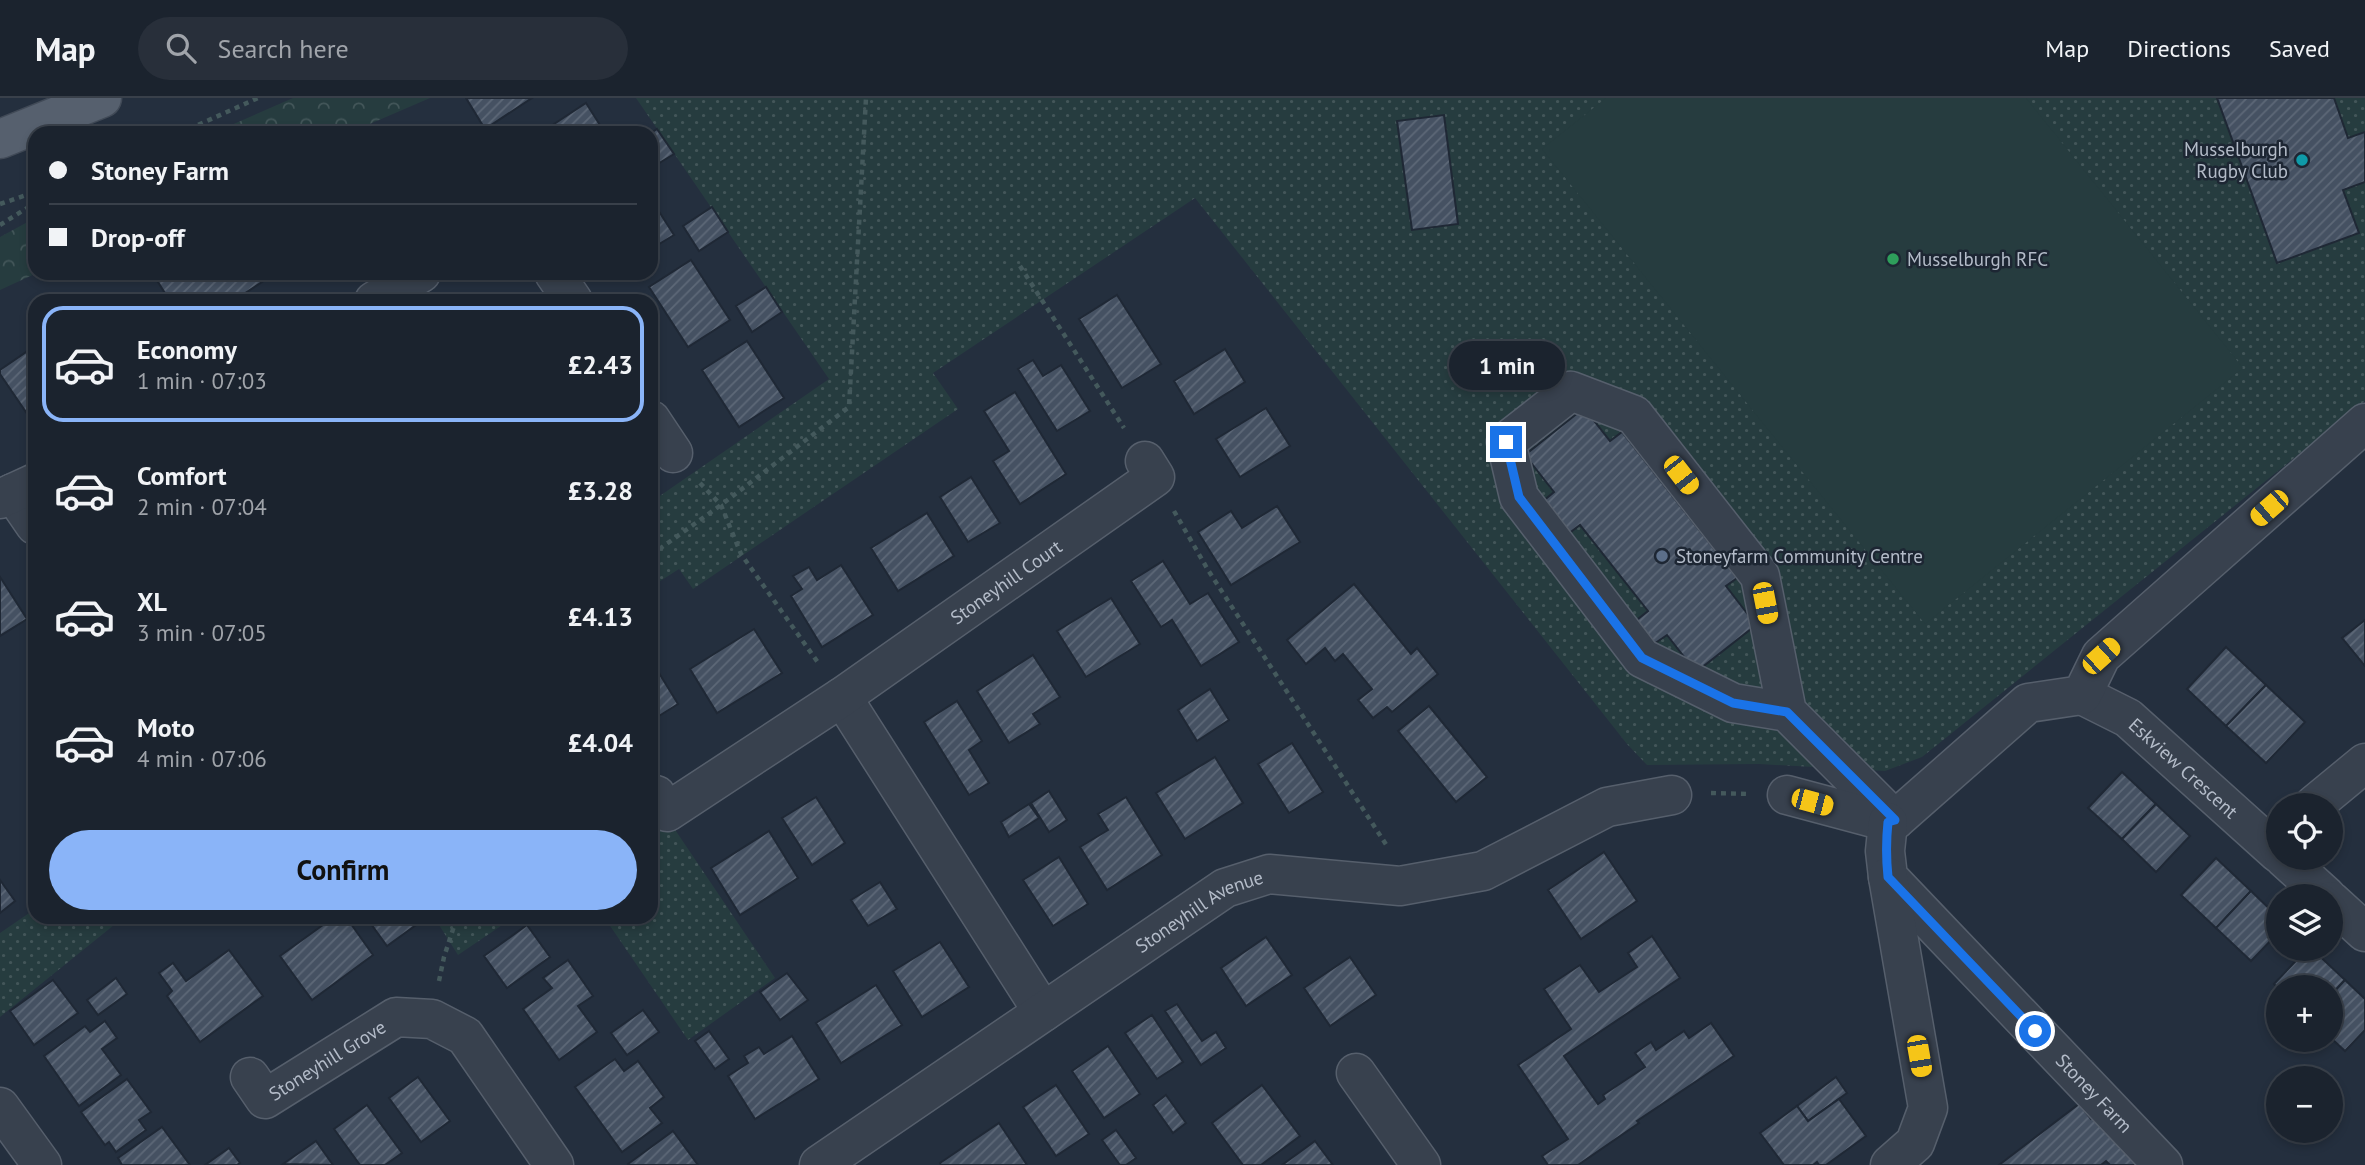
<!DOCTYPE html>
<html lang="en">
<head>
<meta charset="utf-8">
<style>
  :root { --surface:#1b232e; --page:#282f3a; --text:#f1f3f6; --muted:#a0a4aa; --line:#39404a; --accent:#8ab4f8 }
  body { margin:0; font-family:"PT Sans",sans-serif; background:var(--page); color:var(--text); height:100vh; display:flex; flex-direction:column; font-size:26px; white-space:nowrap }
  * { box-sizing:border-box; margin:0 }
  p { font-size:23px; color:var(--muted) }
  .icon { flex:none; width:38px; height:38px; fill:none; stroke:currentColor; stroke-width:2; stroke-linecap:round; stroke-linejoin:round }
  .map { position:relative; flex:1; overflow:hidden }
  .details { position:absolute; left:28px; top:196px; width:630px; height:630px; display:flex; flex-direction:column; background:var(--surface); border-radius:21px; box-shadow:0 4px 10px #0003,0 0 0 2px var(--line) }
  .details>* { flex:none }
  .top-card { position:absolute; left:28px; top:28px; width:630px; height:154px; border-radius:21px; box-shadow:0 4px 10px #0003,0 0 0 2px var(--line); display:grid; align-content:center; height:154px; padding:0 21px; background:var(--surface) }
  .buttons { position:absolute; left:2266px; top:695px; display:grid; gap:14px }
  .buttons a { display:grid; place-items:center; width:77px; height:77px; border-radius:50%; background:var(--surface); box-shadow:0 4px 10px #0003,0 0 0 2px var(--line); font-size:35px }
  .end { position:absolute; width:32px; height:32px; margin:-16px; border:9px solid #1a73e8; background:#fff; box-shadow:0 0 0 4px #fff }
  .from { border-radius:50% }
  .bubble { position:absolute; height:49px; border-radius:24px; background:var(--surface); box-shadow:0 4px 10px #0003,0 0 0 2px var(--line); font-size:23px; font-weight:800; line-height:49px; text-align:center }
  .car { position:absolute; width:21px; height:42px; margin:-21px -10px; border-radius:9px; box-shadow:0 0 5px 2px #0007; background:linear-gradient(#f5c518 24%,#345 0 40%,#f5c518 0 76%,#345 0 86%,#f5c518 0) }
  .top-card b { display:flex; align-items:center; gap:24px; height:66px; font-size:26px }
  .top-card b+b { border-top:2px solid var(--line) }
  .top-card i { width:18px; height:18px; background:var(--text) }
  ul { padding:12px 0 0; list-style:none }
  li { display:flex; align-items:center; gap:21px; height:116px; margin:0 14px 10px; padding:0 7px; border:4px solid transparent; border-radius:21px }
  li div { flex:1 }
  li b { display:block; font-size:26px }
  li em { font-style:normal; font-weight:800 }
  li.active { border-color:var(--accent) }
  li>.icon { width:63px; height:63px; stroke-width:1.5 }
  .button { display:flex; gap:14px; margin-top:auto; padding:14px 21px }
  .button a { flex:1; height:80px; border-radius:42px; background:var(--accent); color:#111; font-size:28px; font-weight:800; line-height:80px; text-align:center }
  header { display:flex; align-items:center; gap:42px; box-sizing:border-box; height:98px; padding:0 35px; background:var(--surface); border-bottom:2px solid var(--line) }
  header strong { font-size:33px }
  nav { display:flex; gap:38px; margin-inline-start:auto; font-size:24px }
  .search { width:490px; height:63px; background:var(--page); display:flex; align-items:center; gap:18px; box-sizing:border-box; padding:0 24px; border-radius:38px; color:var(--muted); font-size:26px }
  .map>svg:first-child { display:block }
</style>
</head>
<body>
<header>
<strong>Map</strong>
<div class="search"><svg class="icon" aria-label="search" viewBox="0 0 24 24"><circle cx="10" cy="10" r="6"/><path d="M15 15l6 6"/></svg>Search here</div>
<nav><a>Map</a><a>Directions</a><a>Saved</a></nav>
</header>
<div class="map">
<svg width="2365" height="1067" viewBox="0 0 2365 1067">
  <defs>
    <pattern id="green-dots" width="8" height="8" patternUnits="userSpaceOnUse" patternTransform="scale(1.75)"><rect width="8" height="8" fill="#263c3f"/><path d="M2 2h.1M6 6h.1" fill="none" stroke="#435659" stroke-width="1.8" stroke-linecap="round"/></pattern>
    <pattern id="forest-crowns" width="20" height="18" patternUnits="userSpaceOnUse" patternTransform="scale(1.75)"><rect width="20" height="18" fill="#263c3f"/><path d="M2 6a3 3 0 1 1 6 0M12 15a3 3 0 1 1 6 0" fill="none" stroke="#435659"/></pattern>
    <pattern id="building-hatch" width="6" height="6" patternUnits="userSpaceOnUse" patternTransform="scale(1.75)"><rect width="6" height="6" fill="#455162"/><path d="M-1 1l2-2M0 6l6-6M5 7l2-2" fill="none" stroke="#5d6877"/></pattern>
  </defs>
  <rect width="100%" height="100%" fill="#242f3e"/>
  <g fill="url(#green-dots)">
    <polygon points="636,0 2365,0 2365,303 1922,659 1885,673 1759,666 1647,667 1627,646 1195,100 933,275 958,311 693,491 679,471 651,489 651,404 829,281"/>
    <polygon points="651,696 775,880 688,942 604,819 651,819"/>
    <polygon points="35,811 35,819 124,819 0,919 0,835"/>
    <polygon points="434,819 514,819 458,857"/>
  </g>
  <g fill="url(#forest-crowns)">
    <polygon points="293,0 430,0 349,35 213,35"/>
    <polygon points="35,120 35,175 37,175 0,192 0,139"/>
  </g>
  <polygon fill="#263c3f" points="1606,0 2026,0 2243,270 1925,526 1542,51"/>
  <g fill="url(#building-hatch)" stroke="#1f2835" stroke-width="2">
    <polygon points="466,0 532,0 485,31"/>
    <polygon points="2217,0 2334,0 2348,40 2365,34 2365,84 2343,92 2359,135 2277,165"/>
    <polygon points="586,5 605,35 542,35 542,34"/>
    <polygon points="1444,17 1458,126 1412,132 1397,23"/>
    <polygon points="657,31 674,56 651,70 651,35"/>
    <polygon points="651,101 674,137 651,151"/>
    <polygon points="712,109 728,134 699,153 683,128"/>
    <polygon points="691,162 730,222 688,249 649,189"/>
    <polygon points="172,175 256,175 262,184 233,203 170,203 158,184"/>
    <polygon points="766,189 782,214 752,234 736,208"/>
    <polygon points="1117,197 1161,266 1122,290 1079,221"/>
    <polygon points="747,243 784,300 739,329 702,272"/>
    <polygon points="35,248 35,312 28,317 0,276 0,272"/>
    <polygon points="1225,251 1245,284 1194,316 1174,283"/>
    <polygon points="1033,262 1043,278 1061,267 1090,313 1057,333 1018,271"/>
    <polygon points="1015,294 1066,376 1020,406 993,363 1009,353 984,313"/>
    <polygon points="1266,310 1290,348 1240,379 1216,341"/>
    <polygon points="1584,310 1610,343 1622,334 1737,480 1726,488 1756,527 1696,574 1667,537 1651,548 1633,525 1648,513 1580,427 1568,436 1542,404 1554,394 1525,357"/>
    <polygon points="971,379 1000,425 968,444 940,399"/>
    <polygon points="1277,408 1300,444 1231,487 1198,434 1231,413 1242,430"/>
    <polygon points="927,415 954,458 898,493 871,450"/>
    <polygon points="1163,463 1190,506 1208,495 1239,544 1201,568 1172,522 1161,529 1131,483"/>
    <polygon points="841,467 873,517 822,549 791,498 802,491 793,478 809,469 817,482"/>
    <polygon points="0,479 27,521 0,538"/>
    <polygon points="1354,486 1411,556 1417,550 1438,576 1392,614 1387,609 1373,620 1358,602 1372,591 1343,556 1335,563 1325,550 1306,566 1287,542"/>
    <polygon points="1111,500 1140,546 1086,579 1057,533"/>
    <polygon points="2365,522 2365,568 2342,540"/>
    <polygon points="754,531 782,575 717,615 690,571"/>
    <polygon points="2226,549 2266,587 2226,628 2187,591"/>
    <polygon points="1033,557 1060,599 1033,616 1040,626 1009,645 977,593"/>
    <polygon points="651,562 678,606 651,623"/>
    <polygon points="2266,587 2305,624 2266,665 2226,628"/>
    <polygon points="1210,591 1229,622 1197,643 1178,612"/>
    <polygon points="957,603 982,643 969,652 989,685 969,697 924,624"/>
    <polygon points="1429,608 1487,679 1456,704 1398,633"/>
    <polygon points="1292,645 1323,694 1289,715 1258,666"/>
    <polygon points="1215,659 1243,705 1185,741 1156,695"/>
    <polygon points="2122,674 2156,706 2122,741 2088,710"/>
    <polygon points="1049,693 1067,722 1049,734 1031,705"/>
    <polygon points="816,699 845,745 812,767 782,720"/>
    <polygon points="1126,699 1162,757 1107,792 1080,749 1108,732 1098,716"/>
    <polygon points="1029,706 1039,720 1009,739 1001,724"/>
    <polygon points="2156,706 2190,738 2156,774 2122,741"/>
    <polygon points="769,733 798,780 740,817 711,770"/>
    <polygon points="1604,754 1637,803 1581,841 1548,792"/>
    <polygon points="1059,759 1088,806 1053,828 1023,782"/>
    <polygon points="2216,760 2251,793 2216,830 2181,797"/>
    <polygon points="0,782 15,803 0,815"/>
    <polygon points="880,784 897,811 868,828 851,802"/>
    <polygon points="2251,793 2278,819 2278,835 2251,863 2216,830"/>
    <polygon points="334,819 346,819 373,857 312,902 280,858"/>
    <polygon points="366,819 427,819 387,848"/>
    <polygon points="527,827 550,859 507,890 484,858"/>
    <polygon points="1652,838 1680,880 1564,958 1598,1006 1605,1001 1603,997 1645,969 1635,955 1651,944 1656,952 1684,933 1689,940 1711,925 1734,958 1637,1023 1639,1025 1578,1067 1548,1067 1542,1058 1568,1041 1518,967 1571,931 1544,891 1580,867 1599,894 1637,869 1628,855"/>
    <polygon points="1266,839 1292,877 1246,908 1221,870"/>
    <polygon points="940,844 969,889 922,919 893,873"/>
    <polygon points="2308,850 2311,850 2345,882 2331,897 2331,889 2278,890 2274,886"/>
    <polygon points="229,852 263,898 200,944 167,898 172,893 159,875 173,865 186,883"/>
    <polygon points="1350,859 1376,897 1330,928 1304,890"/>
    <polygon points="568,862 593,898 578,908 597,934 559,962 523,911 552,890 543,880"/>
    <polygon points="787,875 808,902 780,922 760,894"/>
    <polygon points="116,880 127,896 98,917 87,902"/>
    <polygon points="53,882 78,915 34,947 10,913"/>
    <polygon points="2345,882 2365,901 2365,932 2345,953 2331,940 2331,897"/>
    <polygon points="876,887 902,927 841,965 816,925"/>
    <polygon points="1177,906 1202,943 1216,934 1226,950 1201,967 1165,913"/>
    <polygon points="643,912 659,934 627,957 611,935"/>
    <polygon points="1152,917 1183,964 1157,981 1125,935"/>
    <polygon points="105,923 117,940 102,951 121,977 79,1008 44,958 85,928 90,934"/>
    <polygon points="709,933 729,961 715,971 695,943"/>
    <polygon points="792,938 819,981 755,1021 728,978 748,965 744,958 759,949 764,956"/>
    <polygon points="1108,948 1140,996 1104,1020 1072,973"/>
    <polygon points="615,961 624,973 638,963 664,999 650,1010 662,1025 622,1054 575,989"/>
    <polygon points="418,979 450,1023 421,1044 389,1000"/>
    <polygon points="1836,979 1847,995 1808,1023 1797,1008"/>
    <polygon points="127,981 151,1014 139,1022 146,1032 116,1054 109,1044 105,1047 81,1014"/>
    <polygon points="1056,987 1089,1036 1056,1058 1023,1009"/>
    <polygon points="1262,987 1300,1038 1261,1067 1243,1067 1212,1025"/>
    <polygon points="1166,997 1186,1025 1173,1035 1153,1007"/>
    <polygon points="1839,1001 1866,1038 1826,1067 1819,1067 1817,1064 1813,1067 1784,1067 1760,1035 1797,1008 1808,1023"/>
    <polygon points="2079,1006 2091,1021 2101,1014 2148,1067 2110,1067 2106,1063 2101,1067 1999,1067"/>
    <polygon points="367,1007 402,1055 385,1067 360,1067 334,1031"/>
    <polygon points="999,1025 1027,1067 941,1067 940,1065"/>
    <polygon points="162,1029 190,1067 122,1067 118,1060"/>
    <polygon points="1116,1032 1136,1060 1126,1067 1120,1067 1102,1042"/>
    <polygon points="673,1033 698,1067 629,1067 628,1066"/>
    <polygon points="316,1043 333,1067 283,1066"/>
    <polygon points="1315,1043 1333,1067 1282,1067"/>
    <polygon points="229,1050 240,1065 237,1067 205,1067"/>
  </g>
  <g fill="none" stroke-linecap="round" stroke-linejoin="round">
    <defs>
      <g id="minor">
        <polyline points="554,175 573,203"/>
        <polyline points="374,203 421,175"/>
        <polyline points="651,322 673,355"/>
        <polyline points="13,395 35,427"/>
        <polyline points="0,401 35,385"/>
        <path id="s1" d="M2082,597L2128,620L2278,755"/>
        <polyline points="842,599 1043,914"/>
        <polyline points="1787,614 1733,605 1642,560 1519,399 1506,344 1571,293 1634,317 1760,478 1787,614 1895,722"/>
        <path id="s2" d="M656,697L667,714L842,599L1155,379L1145,363"/>
        <polyline points="1787,697 1888,724"/>
        <polyline points="2314,707 2365,665"/>
        <polyline points="1888,724 1895,722 2028,605 2082,597 2101,558 2365,325"/>
        <path id="s3" d="M1888,724L1885,753L1888,779L2163,1067"/>
        <polyline points="2284,760 2326,798"/>
        <polyline points="1888,779 1928,1010 1915,1045 1890,1067"/>
        <polyline points="2331,803 2365,834"/>
        <polyline points="1356,975 1421,1067"/>
        <path id="s4" d="M250,979L265,1001L396,919L432,921L465,938L554,1067"/>
        <polyline points="0,1009 42,1067"/>
        <path id="s5" d="M819,1067L1225,790L1269,776L1400,788L1483,773L1607,709L1672,697"/>
      </g>
      <polyline id="major" points="0,41 102,0"/>
    </defs>
    <use href="#minor" stroke="#565f6c" stroke-width="41"/>
    <use href="#major" stroke="#414a57" stroke-width="41"/>
    <g stroke="#44595c" stroke-width="4.5" stroke-dasharray="5 5" stroke-linecap="butt">
      <polyline points="180,35 258,0"/>
      <polyline points="0,106 35,94"/>
      <polyline points="0,127 35,105"/>
      <polyline points="1020,168 1124,330"/>
      <polyline points="700,385 721,407 741,456 819,566"/>
      <polyline points="1174,413 1208,472 1387,748"/>
      <polyline points="651,457 721,407 849,309 866,0"/>
      <polyline points="1711,695 1751,696"/>
      <polyline points="439,883 444,859 457,819"/>
    </g>
    <use href="#minor" stroke="#38414e" stroke-width="38"/>
    <use href="#major" stroke="#56606e" stroke-width="38"/>
  </g>
  <g fill="none" stroke-linecap="round" stroke-linejoin="round">
    <path stroke="#1a73e8" stroke-width="9" d="M1506,344L1519,399L1642,560L1733,605L1787,614L1895,722L1888,724C1886,743 1886,760 1888,779L2035,933"/>
  </g>
  <circle fill="#0f9aa8" stroke="#1d2633" stroke-width="2.5" cx="2302" cy="62" r="7"/>
  <circle fill="#2e9e5b" stroke="#1d2633" stroke-width="2.5" cx="1893" cy="161" r="7"/>
  <circle fill="#5c6f8a" stroke="#1d2633" stroke-width="2.5" cx="1662" cy="458" r="7"/>
  <g text-anchor="middle" stroke-width="5" stroke-linejoin="round" paint-order="stroke">
    <g font-size="19" fill="#b4bcc9" stroke="#1d2633" text-anchor="start">
      <text x="2288" y="58" text-anchor="end">Musselburgh<tspan x="2288" dy="22">Rugby Club</tspan></text>
      <text x="1907" y="168">Musselburgh RFC</text>
      <text x="1676" y="465">Stoneyfarm Community Centre</text>
    </g>
    <g font-size="19" fill="#b4bcc9" stroke="#1d2633">
      <text dy="7" stroke="none"><textPath href="#s2" startOffset="430">Stoneyhill Court</textPath></text>
      <text dy="7" stroke="none"><textPath href="#s1" startOffset="126">Eskview Crescent</textPath></text>
      <text dy="7" stroke="none"><textPath href="#s5" startOffset="458">Stoneyhill Avenue</textPath></text>
      <text dy="7" stroke="none"><textPath href="#s4" startOffset="100">Stoneyhill Grove</textPath></text>
      <text dy="7" stroke="none"><textPath href="#s3" startOffset="354">Stoney Farm</textPath></text>
    </g>
  </g>
</svg>
<div class="buttons">
<a><svg class="icon" aria-label="locate" viewBox="0 0 24 24"><circle cx="12" cy="12" r="6"/><path d="M12 2v4M12 18v4M2 12h4M18 12h4"/></svg></a>
<a><svg class="icon" aria-label="layers" viewBox="0 0 24 24"><path d="M12 4l9 5-9 5-9-5zM3 14l9 5 9-5"/></svg></a>
<a>+</a>
<a>−</a>
</div>
<i class="end from" style="left:2035px;top:933px"></i>
<i class="end" style="left:1506px;top:344px"></i>
<div class="bubble" style="left:1449px;top:243px;width:116px">1 min</div>
<i class="car" style="left:1681px;top:377px;rotate:142deg"></i>
<i class="car" style="left:2269px;top:410px;rotate:229deg"></i>
<i class="car" style="left:1765px;top:505px;rotate:169deg"></i>
<i class="car" style="left:2101px;top:558px;rotate:48deg"></i>
<i class="car" style="left:1812px;top:704px;rotate:105deg"></i>
<i class="car" style="left:1919px;top:958px;rotate:170deg"></i>
<div class="top-card">
<b><i class="from"></i>Stoney Farm</b>
<b><i></i>Drop-off</b>
</div>
<section class="details">
<ul>
<li class="active"><svg class="icon" aria-label="car" viewBox="0 0 24 24"><path d="M5 17H2v-5l4-1 3-4h7l3 4 3 1v5h-3M9 17h6M6 11h13"/><circle cx="7" cy="17" r="2"/><circle cx="17" cy="17" r="2"/></svg><div><b>Economy</b><p>1 min · 07:03</p></div><em>£2.43</em></li>
<li><svg class="icon" aria-label="car" viewBox="0 0 24 24"><path d="M5 17H2v-5l4-1 3-4h7l3 4 3 1v5h-3M9 17h6M6 11h13"/><circle cx="7" cy="17" r="2"/><circle cx="17" cy="17" r="2"/></svg><div><b>Comfort</b><p>2 min · 07:04</p></div><em>£3.28</em></li>
<li><svg class="icon" aria-label="car" viewBox="0 0 24 24"><path d="M5 17H2v-5l4-1 3-4h7l3 4 3 1v5h-3M9 17h6M6 11h13"/><circle cx="7" cy="17" r="2"/><circle cx="17" cy="17" r="2"/></svg><div><b>XL</b><p>3 min · 07:05</p></div><em>£4.13</em></li>
<li><svg class="icon" aria-label="car" viewBox="0 0 24 24"><path d="M5 17H2v-5l4-1 3-4h7l3 4 3 1v5h-3M9 17h6M6 11h13"/><circle cx="7" cy="17" r="2"/><circle cx="17" cy="17" r="2"/></svg><div><b>Moto</b><p>4 min · 07:06</p></div><em>£4.04</em></li>
</ul>
<div class="button"><a>Confirm</a></div>
</section>
</div>
</body>
</html>
